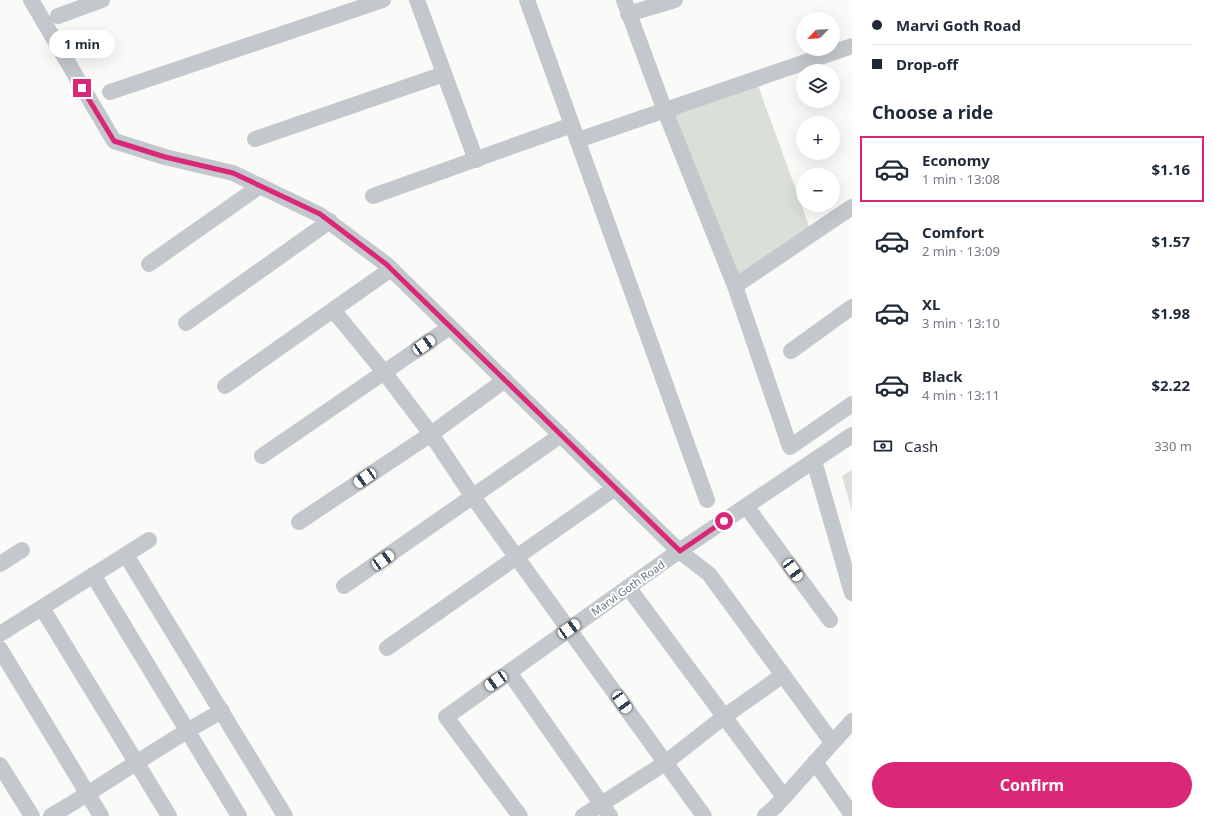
<!DOCTYPE html>
<html lang="en">
<head>
<meta charset="utf-8">
<style>
  :root { --surface:#fff; --page:#f2f2f3; --text:#1f2937; --muted:#747a83; --line:#e0e1e3; --accent:#db2777 }
  body { margin:0; font-family:"Noto Sans",sans-serif; background:var(--page); color:var(--text); height:100vh; display:flex; flex-direction:column; font-size:15px; white-space:nowrap }
  * { box-sizing:border-box; margin:0 }
  p { font-size:13px; color:var(--muted) }
  .icon { flex:none; width:22px; height:22px; fill:none; stroke:currentColor; stroke-width:2; stroke-linecap:round; stroke-linejoin:round }
  .map { position:relative; flex:1; overflow:hidden }
  .panel { display:flex; flex-direction:column; background:var(--surface); width:360px }
  .panel>* { flex:none }
  .hud { display:grid; align-content:center; height:88px; padding:0 20px; background:var(--surface) }
  .needle { width:26px; rotate:245deg }
  .tools { position:absolute; left:796px; top:12px; display:grid; gap:8px }
  .tools a { display:grid; place-items:center; width:44px; height:44px; border-radius:50%; background:var(--surface); box-shadow:0 4px 16px #0002; font-size:20px }
  .end { position:absolute; width:18px; height:18px; margin:-9px; border:5px solid #db2777; background:#fff; box-shadow:0 0 0 2px #fff }
  .from { border-radius:50% }
  .bubble { position:absolute; height:28px; border-radius:14px; background:var(--surface); box-shadow:0 4px 16px #0002; font-size:13px; font-weight:700; line-height:28px; text-align:center }
  .car { position:absolute; width:12px; height:24px; margin:-12px -6px; border-radius:5px; box-shadow:0 0 3px 1px #0007; background:linear-gradient(#fff 24%,#345 0 40%,#fff 0 76%,#345 0 86%,#fff 0) }
  .hud b { display:flex; align-items:center; gap:14px; height:38px; font-size:15px }
  .hud b+b { border-top:1px solid var(--line) }
  .hud i { width:10px; height:10px; background:var(--text) }
  ul { padding:0; list-style:none }
  li { display:flex; align-items:center; gap:12px; height:66px; margin:0 8px 6px; padding:0 12px; border:2px solid transparent; border-radius:0px }
  li div { flex:1 }
  li b { display:block; font-size:15px }
  li em { font-style:normal; font-weight:700 }
  li.current { border-color:var(--accent) }
  li>.icon { width:36px; height:36px; stroke-width:1.5 }
  h2 { padding:0 20px; font-size:18px; line-height:48px }
  .pay { display:flex; align-items:center; gap:10px; height:44px; padding:0 20px; font-size:15px }
  .pay p { margin-inline-start:auto }
  .button { display:flex; gap:8px; margin-top:auto; padding:8px 20px }
  .button a { flex:1; height:46px; border-radius:24px; background:var(--accent); color:#fff; font-size:16px; font-weight:700; line-height:46px; text-align:center }
  main { display:flex; flex:1; min-height:0 }
  .map>svg:first-child { display:block }
</style>
</head>
<body>
<main>
<div class="map">
<svg width="852" height="816" viewBox="0 0 852 816">
  <rect width="100%" height="100%" fill="#fafaf8"/>
  <g fill="#dadfd7">
    <polygon points="756,80 812,234 735,286 665,111"/>
    <polygon points="852,470 852,511 842,476"/>
  </g>
  <g fill="none" stroke-linecap="round" stroke-linejoin="round">
    <g stroke="#c3c8cc" stroke-width="16">
      <polyline points="31,0 114,141 165,157 233,173 320,215 386,264 679,551 709,574 832,742"/>
      <polyline points="417,0 476,160"/>
      <polyline points="527,0 707,500"/>
      <polyline points="624,0 665,111 735,286 790,447 852,404"/>
      <polyline points="628,14 675,0"/>
      <polyline points="58,16 102,0"/>
      <polyline points="110,92 383,0"/>
      <polyline points="255,139 444,74"/>
      <polyline points="578,140 852,46"/>
      <polyline points="373,196 572,125"/>
      <polyline points="149,264 260,186"/>
      <polyline points="735,286 852,207"/>
      <polyline points="333,310 384,372 431,434 473,497 704,816"/>
      <polyline points="186,323 330,221"/>
      <polyline points="791,351 852,307"/>
      <polyline points="225,386 391,269"/>
      <polyline points="262,456 450,327"/>
      <polyline points="814,461 852,593"/>
      <polyline points="746,506 830,620"/>
      <polyline points="299,522 431,434 505,380"/>
      <polyline points="126,555 285,816"/>
      <polyline points="0,564 22,550"/>
      <polyline points="93,575 239,816"/>
      <polyline points="344,586 561,435"/>
      <polyline points="628,587 784,797"/>
      <polyline points="42,608 169,816"/>
      <polyline points="0,634 149,540"/>
      <polyline points="387,648 615,488"/>
      <polyline points="0,649 101,816"/>
      <polyline points="509,672 610,816"/>
      <polyline points="815,762 852,815"/>
      <polyline points="0,765 32,816"/>
      <path d="M51,816C109,782 163,743 222,711"/>
      <polyline points="520,816 446,717 679,551 852,435"/>
      <polyline points="583,816 665,763 725,716 783,675"/>
      <polyline points="765,816 777,805 852,721"/>
    </g>
  </g>
  <g fill="none" stroke-linecap="round" stroke-linejoin="round">
    <polyline stroke="#db2777" stroke-width="5" points="82,88 114,141 165,157 233,173 320,214 386,264 680,551 724,521"/>
  </g>
  <g text-anchor="middle" stroke-width="4" stroke-linejoin="round" paint-order="stroke">
    <g font-size="11" fill="#657683" stroke="#fff">
      <text transform="translate(628 588) rotate(-35)" y="4">Marvi Goth Road</text>
    </g>
  </g>
</svg>
<div class="tools">
<a><svg class="needle" viewBox="-14 -14 28 28"><path d="M0-13l5 13h-10z" fill="#e53935"/><path d="M0 13l5-13h-10z" fill="#747a83"/></svg></a>
<a><svg class="icon" aria-label="layers" viewBox="0 0 24 24"><path d="M12 4l9 5-9 5-9-5zM3 14l9 5 9-5"/></svg></a>
<a>+</a>
<a>−</a>
</div>
<i class="end from" style="left:724px;top:521px"></i>
<i class="end" style="left:82px;top:88px"></i>
<div class="bubble" style="left:49px;top:30px;width:66px">1 min</div>
<i class="car" style="left:424px;top:345px;rotate:56deg"></i>
<i class="car" style="left:365px;top:478px;rotate:236deg"></i>
<i class="car" style="left:383px;top:560px;rotate:55deg"></i>
<i class="car" style="left:793px;top:570px;rotate:144deg"></i>
<i class="car" style="left:569px;top:629px;rotate:55deg"></i>
<i class="car" style="left:496px;top:681px;rotate:235deg"></i>
<i class="car" style="left:622px;top:702px;rotate:145deg"></i>
</div>
<section class="panel">
<div class="hud">
<b><i class="from"></i>Marvi Goth Road</b>
<b><i></i>Drop-off</b>
</div>
<h2>Choose a ride</h2>
<ul>
<li class="current"><svg class="icon" aria-label="car" viewBox="0 0 24 24"><path d="M5 17H2v-5l4-1 3-4h7l3 4 3 1v5h-3M9 17h6M6 11h13"/><circle cx="7" cy="17" r="2"/><circle cx="17" cy="17" r="2"/></svg><div><b>Economy</b><p>1 min · 13:08</p></div><em>$1.16</em></li>
<li><svg class="icon" aria-label="car" viewBox="0 0 24 24"><path d="M5 17H2v-5l4-1 3-4h7l3 4 3 1v5h-3M9 17h6M6 11h13"/><circle cx="7" cy="17" r="2"/><circle cx="17" cy="17" r="2"/></svg><div><b>Comfort</b><p>2 min · 13:09</p></div><em>$1.57</em></li>
<li><svg class="icon" aria-label="car" viewBox="0 0 24 24"><path d="M5 17H2v-5l4-1 3-4h7l3 4 3 1v5h-3M9 17h6M6 11h13"/><circle cx="7" cy="17" r="2"/><circle cx="17" cy="17" r="2"/></svg><div><b>XL</b><p>3 min · 13:10</p></div><em>$1.98</em></li>
<li><svg class="icon" aria-label="car" viewBox="0 0 24 24"><path d="M5 17H2v-5l4-1 3-4h7l3 4 3 1v5h-3M9 17h6M6 11h13"/><circle cx="7" cy="17" r="2"/><circle cx="17" cy="17" r="2"/></svg><div><b>Black</b><p>4 min · 13:11</p></div><em>$2.22</em></li>
</ul>
<div class="pay"><svg class="icon" aria-label="cash" viewBox="0 0 24 24"><path d="M3 7h18v10H3z"/><circle cx="12" cy="12" r="2"/></svg>Cash<p>330 m</p></div>
<div class="button"><a>Confirm</a></div>
</section>
</main>
</body>
</html>
